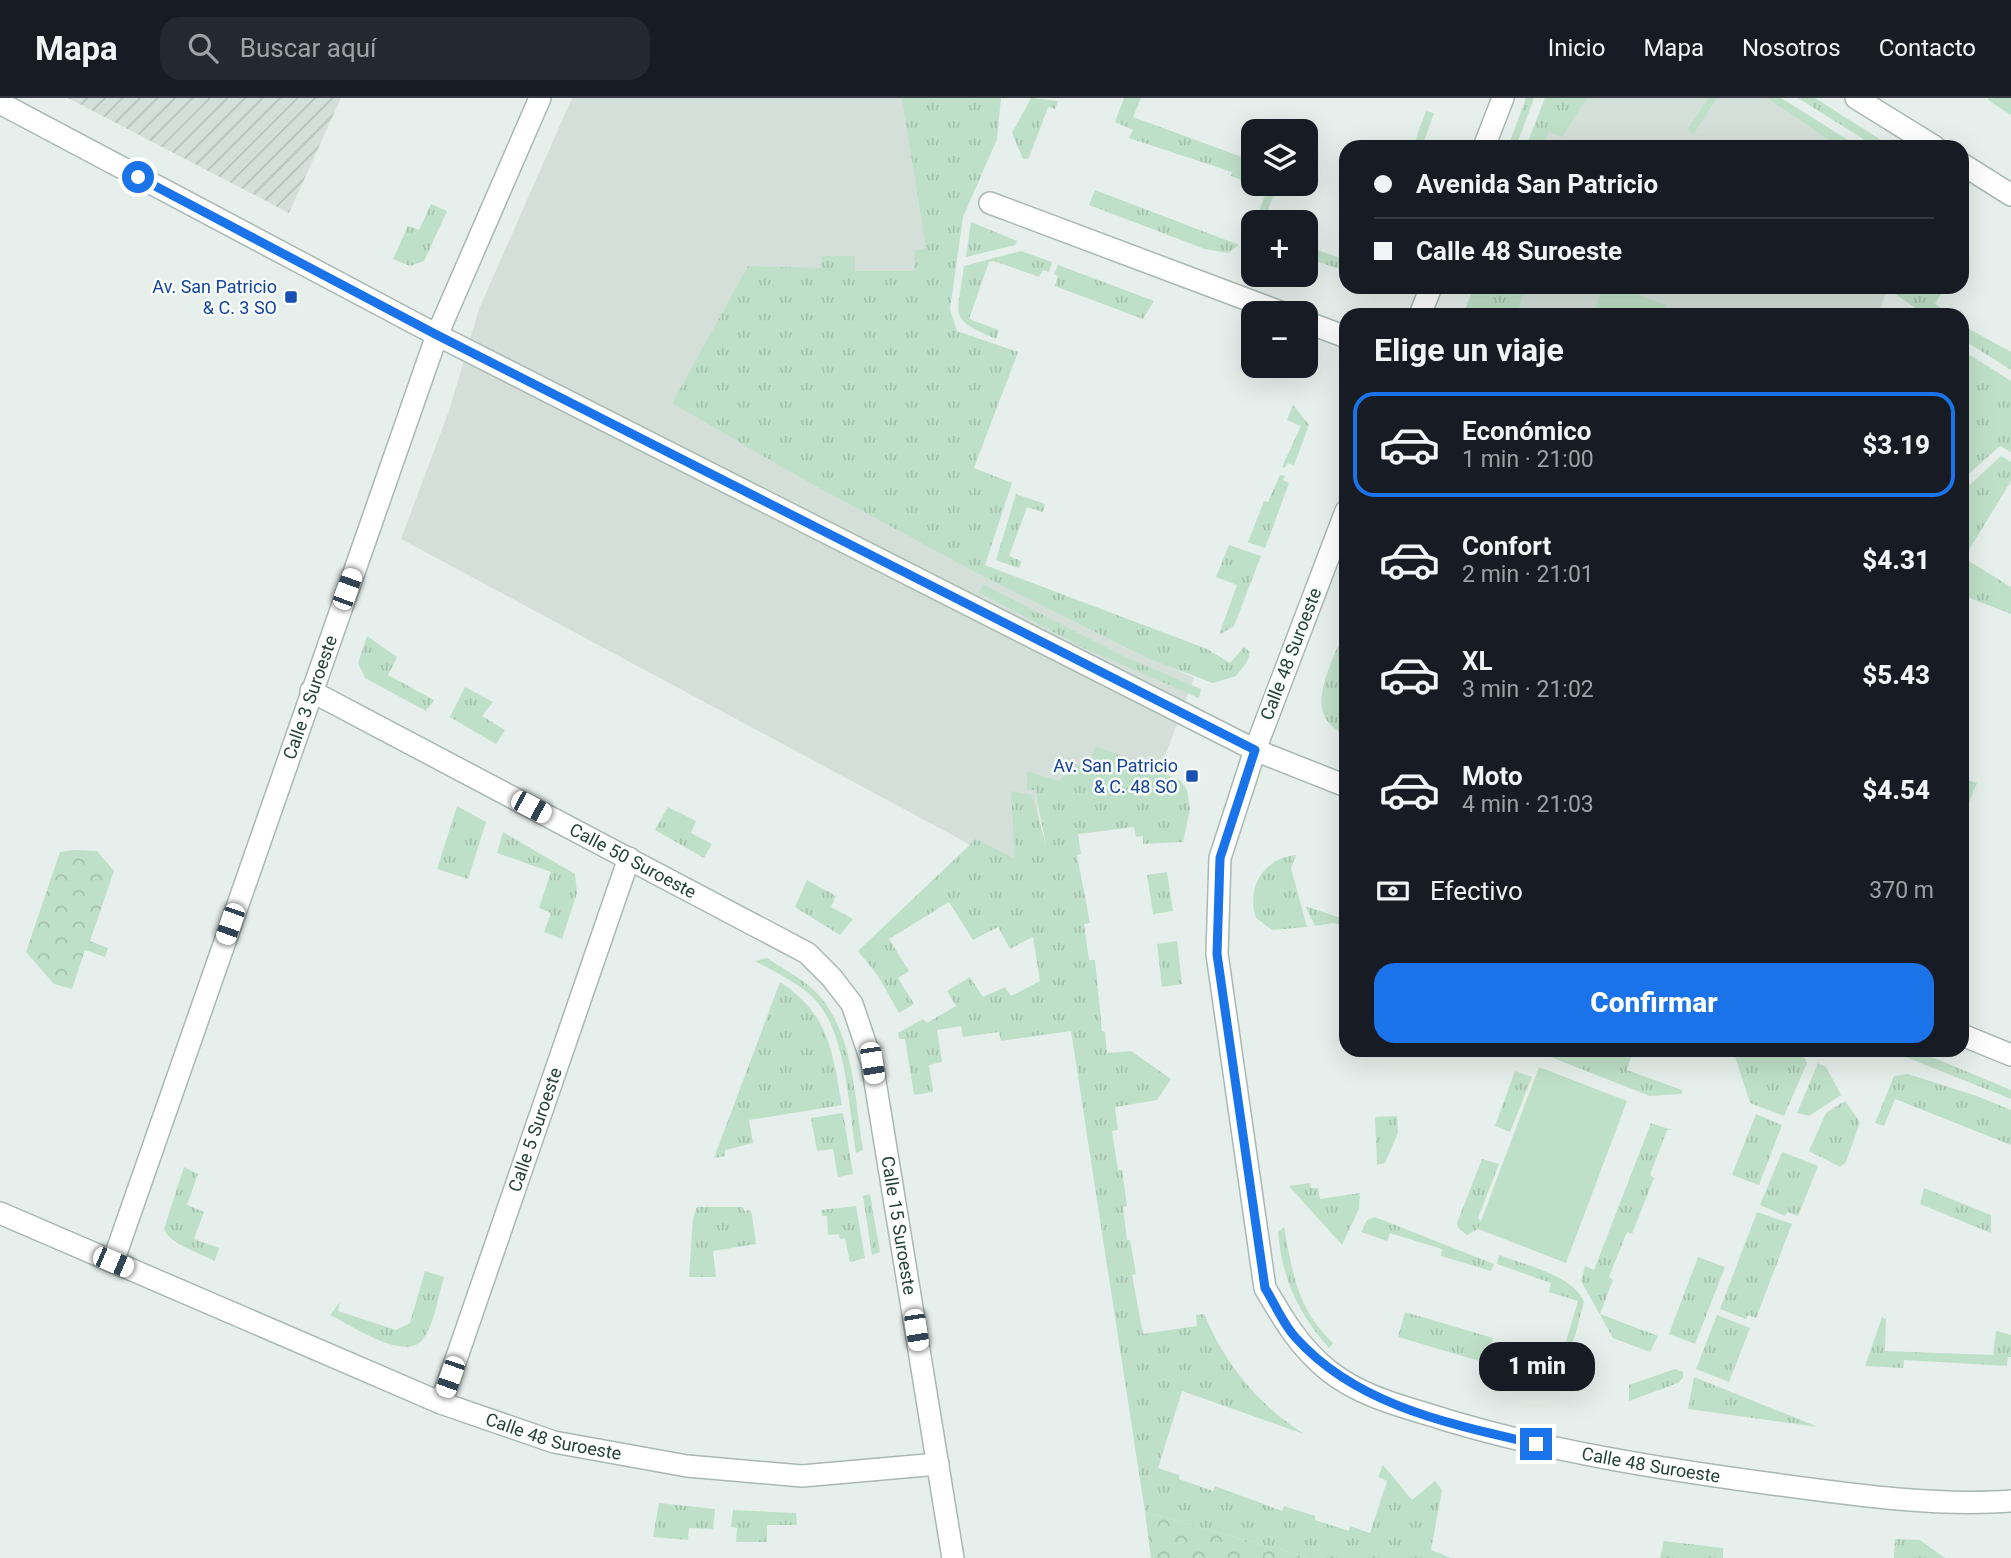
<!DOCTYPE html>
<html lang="es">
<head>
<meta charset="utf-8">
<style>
  :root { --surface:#171b24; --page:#242831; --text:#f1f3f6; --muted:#9ea1a6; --line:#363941; --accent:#1a73e8 }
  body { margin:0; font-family:Roboto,sans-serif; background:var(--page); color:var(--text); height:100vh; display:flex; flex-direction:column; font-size:26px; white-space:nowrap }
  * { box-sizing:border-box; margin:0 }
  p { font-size:23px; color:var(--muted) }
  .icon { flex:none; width:38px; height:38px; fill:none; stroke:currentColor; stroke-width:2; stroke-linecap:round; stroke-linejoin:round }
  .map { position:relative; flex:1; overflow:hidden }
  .details { position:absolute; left:1339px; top:210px; width:630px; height:749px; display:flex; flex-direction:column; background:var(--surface); border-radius:21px; box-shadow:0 7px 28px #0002 }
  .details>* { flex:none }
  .top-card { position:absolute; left:1339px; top:42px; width:630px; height:154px; border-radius:21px; box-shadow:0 7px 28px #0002; display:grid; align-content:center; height:154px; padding:0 35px; background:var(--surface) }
  .buttons { position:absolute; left:1241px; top:21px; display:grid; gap:14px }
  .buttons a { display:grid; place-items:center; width:77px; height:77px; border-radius:14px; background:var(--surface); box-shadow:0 7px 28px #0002; font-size:35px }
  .end { position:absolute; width:32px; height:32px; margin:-16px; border:9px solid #1a73e8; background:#fff; box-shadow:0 0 0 4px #fff }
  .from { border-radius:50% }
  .bubble { position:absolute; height:49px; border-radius:21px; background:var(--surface); box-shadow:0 7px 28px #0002; font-size:23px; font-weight:800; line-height:49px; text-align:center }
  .car { position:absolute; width:21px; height:42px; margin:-21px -10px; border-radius:9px; box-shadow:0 0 5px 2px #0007; background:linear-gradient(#fff 24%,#345 0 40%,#fff 0 76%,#345 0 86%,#fff 0) }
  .top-card b { display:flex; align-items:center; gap:24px; height:66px; font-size:26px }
  .top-card b+b { border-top:2px solid var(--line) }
  .top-card i { width:18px; height:18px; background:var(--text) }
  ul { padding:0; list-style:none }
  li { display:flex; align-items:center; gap:21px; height:105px; margin:0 14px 10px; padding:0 21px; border:4px solid transparent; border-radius:21px }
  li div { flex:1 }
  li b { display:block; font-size:26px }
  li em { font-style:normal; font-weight:800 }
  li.on { border-color:var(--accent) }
  li>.icon { width:63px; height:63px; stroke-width:1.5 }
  h2 { padding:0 35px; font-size:32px; line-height:84px }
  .pay { display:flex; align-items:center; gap:18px; height:77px; padding:0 35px; font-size:26px }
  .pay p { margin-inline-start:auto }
  .button { display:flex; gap:14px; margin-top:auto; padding:14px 35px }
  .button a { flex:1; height:80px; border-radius:21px; background:var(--accent); color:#fff; font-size:28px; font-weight:800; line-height:80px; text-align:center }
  header { display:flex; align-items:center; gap:42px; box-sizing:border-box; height:98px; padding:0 35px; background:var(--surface); border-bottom:2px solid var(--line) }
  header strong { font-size:33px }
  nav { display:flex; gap:38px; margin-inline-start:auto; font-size:24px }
  .search { width:490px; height:63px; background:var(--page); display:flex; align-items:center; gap:18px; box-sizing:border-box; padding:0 24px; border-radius:21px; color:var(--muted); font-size:26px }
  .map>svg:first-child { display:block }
</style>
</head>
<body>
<header>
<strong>Mapa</strong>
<div class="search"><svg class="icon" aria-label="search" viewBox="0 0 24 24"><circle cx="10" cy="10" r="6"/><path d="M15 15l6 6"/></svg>Buscar aquí</div>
<nav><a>Inicio</a><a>Mapa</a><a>Nosotros</a><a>Contacto</a></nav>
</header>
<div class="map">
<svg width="2011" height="1460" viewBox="0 0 2011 1460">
  <defs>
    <pattern id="industrial-furrows" width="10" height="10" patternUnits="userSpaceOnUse" patternTransform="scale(1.75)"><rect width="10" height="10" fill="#d4dfda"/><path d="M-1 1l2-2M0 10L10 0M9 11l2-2" fill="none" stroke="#b6c1bc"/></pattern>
    <pattern id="grass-tufts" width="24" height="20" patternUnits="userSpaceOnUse" patternTransform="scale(1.75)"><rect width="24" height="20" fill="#bfe0c8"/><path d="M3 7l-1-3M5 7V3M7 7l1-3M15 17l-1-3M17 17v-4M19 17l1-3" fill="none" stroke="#a4c1ad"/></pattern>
    <pattern id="forest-crowns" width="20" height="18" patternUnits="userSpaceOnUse" patternTransform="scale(1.75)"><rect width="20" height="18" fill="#bfe0c8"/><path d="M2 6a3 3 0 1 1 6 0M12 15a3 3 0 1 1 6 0" fill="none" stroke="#a4c1ad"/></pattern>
  </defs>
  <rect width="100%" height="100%" fill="#e6efeb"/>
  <g fill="#d4dfda">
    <polygon points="572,0 906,0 979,476 1194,580 1155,685 1035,692 1049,789 401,441 450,310 479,211"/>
    <polygon points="1545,0 1781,0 1859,49 1526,49"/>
    <polygon points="1474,189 1888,189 1878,217 1463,217"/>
  </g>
  <polygon fill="url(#industrial-furrows)" points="68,0 341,0 289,115"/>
  <g fill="url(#grass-tufts)">
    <polygon points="902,0 1001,0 997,41 963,119 950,211 957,233 1018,254 974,370 1012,385 985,467 1207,551 1230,565 1244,549 1250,554 1247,564 1236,578 1213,585 1150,561 979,476 801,380 672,305 748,168 821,170 822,158 855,158 855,173 914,173 915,152 926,150"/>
    <polygon points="1031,0 1058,3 1055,11 1048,9 1029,60 1023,61 1012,35"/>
    <polygon points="1124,0 1141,0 1133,19 1253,63 1253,86 1278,86 1263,124 1255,124 1267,92 1231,78 1232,74 1129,40 1133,32 1115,24"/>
    <polygon points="1526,0 1534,0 1516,49 1508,49"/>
    <polygon points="1545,0 1587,0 1562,39 1549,34 1543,49 1526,49"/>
    <polygon points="1709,0 1717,0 1693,37 1687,31"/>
    <polygon points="1767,0 1781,0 1859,49 1831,49 1831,43"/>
    <polygon points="1798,0 1815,0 1892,49 1876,49"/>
    <polygon points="1989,0 2011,0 2011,17 1988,2"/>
    <polygon points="1426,13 1434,15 1422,49 1413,49"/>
    <polygon points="1095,92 1239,147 1228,155 1205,151 1089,107"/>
    <polygon points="431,106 447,113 424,163 410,168 393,161 408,128 419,132"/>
    <polygon points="971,124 1017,143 1015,147 966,159"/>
    <polygon points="1306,148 1346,162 1346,173 1306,160"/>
    <path d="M1021,153L1052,164L1049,174L1043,172L1039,179L994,163L989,164L969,221L999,232L996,241C946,220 958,219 964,168Z"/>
    <polygon points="1058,167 1154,203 1143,221 1055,188 1058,178 1054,176"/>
    <polygon points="1474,189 1526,189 1516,217 1463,217"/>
    <polygon points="1896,189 1945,189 1935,206 1952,217 1925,217 1894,195"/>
    <polygon points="1962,227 2011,254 2011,272 1962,241"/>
    <polygon points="1962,252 2011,283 2011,354 2000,348 1962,382 1962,304 1973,275 1962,271"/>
    <polygon points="1293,307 1309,327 1294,367 1287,365 1285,370 1282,369 1301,328 1287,322"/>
    <polygon points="2001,358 2011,364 2011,383 1964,460 2011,489 2011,516 1962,497 1965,473 1962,471 1962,394"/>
    <polygon points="1280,377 1285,378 1283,382 1289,385 1265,450 1248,444 1264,403 1268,404"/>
    <polygon points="1016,396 1045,406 1043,414 1027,409 1009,458 1021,463 1019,470 996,462"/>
    <polygon points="1229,447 1261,458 1234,528 1219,537 1237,487 1216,479"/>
    <polygon points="984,487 1125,559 1201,591 1199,600 1084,550 978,494"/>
    <polygon points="367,538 397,559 388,577 434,602 426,613 365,580 358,565"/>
    <path d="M1342,543L1346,544V638C1316,621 1318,603 1328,573C1332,563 1335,552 1342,543Z"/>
    <polygon points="465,589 493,604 482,618 505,632 496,646 450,619"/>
    <path d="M1096,648L1180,682L1187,692L1190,711L1183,744L1143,746V738L1136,739L1134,729L1078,736L1081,756L1077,757L1090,825L1084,826L1089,862H1095L1102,933L1105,934L1107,955L1131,953L1171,981L1157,1002L1115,1009L1118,1032L1112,1033L1118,1072H1122L1127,1108L1123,1109L1127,1142H1130L1136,1176L1132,1177L1143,1236L1197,1228L1196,1217L1204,1216C1225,1266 1258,1307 1304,1336L1182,1293L1158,1370L1179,1377V1381L1213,1393L1215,1388L1282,1413L1284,1408L1315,1418V1422L1349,1433L1350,1428L1370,1435L1387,1383L1378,1379L1383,1367L1412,1402L1435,1383L1442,1392L1431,1452L1451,1460H1310L1145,1414L1071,933L1001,943L999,934L963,939L961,928L937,932L942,964L929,967L933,994L914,997L905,941H899L898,935L923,921L927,925L956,908L947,893L970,879L983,899L1005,889L1011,898L1040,883L1033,839L1010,851L998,829L973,842L949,804L889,841L909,873L898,880L914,906L899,915L878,878L858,853L976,741L1015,761L1011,693L1032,697L1046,747L1035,692H1027V673L1058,683L1079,667L1086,670Z"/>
    <polygon points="1962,680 1977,685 1963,719 1962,718"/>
    <polygon points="457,708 486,724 468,781 437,771"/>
    <polygon points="668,709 696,723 691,735 712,746 704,760 655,732"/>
    <polygon points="503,734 575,776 577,795 562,841 544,834 551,815 539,810 551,774 497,755"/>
    <path d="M1296,757L1291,770L1307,829L1272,832L1256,820C1246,789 1264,760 1296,757Z"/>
    <polygon points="1167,774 1173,813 1153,816 1147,777"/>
    <polygon points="807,782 836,798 831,809 853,821 840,837 795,809"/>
    <polygon points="1305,808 1344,821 1346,819 1346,828 1333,825 1315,828"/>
    <polygon points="1177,843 1182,886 1162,889 1157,846"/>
    <path d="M767,860C780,869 795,877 808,887C854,924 854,998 863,1052L856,1055C849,1012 847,945 821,909C806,888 777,875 755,863Z"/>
    <path d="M780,884C829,916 832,952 842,1007L749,1022L753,1045L725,1052V1058L714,1060Z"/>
    <polygon points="1533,952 1631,952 1633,953 1627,972 1682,992 1682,996 1650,998"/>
    <polygon points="1733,952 1800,952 1807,965 1784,1018 1750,1005"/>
    <polygon points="1888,952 1915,952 2011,992 2011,1001"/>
    <polygon points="1818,965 1826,969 1841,997 1809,1018 1797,1015"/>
    <polygon points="1515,973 1532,979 1510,1034 1495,1028"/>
    <polygon points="1908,976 1977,998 2011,1012 2011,1047 1895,1001 1884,1028 1875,1025 1894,978"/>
    <polygon points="1845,1003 1860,1024 1846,1064 1840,1069 1809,1053 1826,1015"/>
    <polygon points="843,1015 853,1076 838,1079 833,1051 817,1053 811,1020"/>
    <polygon points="1756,1016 1782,1027 1759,1087 1732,1077"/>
    <polygon points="1397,1018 1398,1035 1385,1065 1377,1067 1375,1019"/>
    <polygon points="1651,1025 1672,1032 1667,1032 1650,1077 1654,1080 1632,1136 1627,1134 1609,1179 1613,1182 1600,1216 1658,1238 1650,1254 1613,1240 1581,1183 1585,1168 1594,1172"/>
    <polygon points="1782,1054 1818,1068 1798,1118 1787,1114 1785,1118 1760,1107"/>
    <polygon points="1482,1061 1499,1066 1478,1120 1481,1123 1478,1131 1467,1137 1458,1130 1457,1125"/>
    <path d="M184,1069L198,1076L187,1107L204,1114L194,1141L219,1150L215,1163C200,1155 171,1147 164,1131Z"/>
    <polygon points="1310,1085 1311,1090 1318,1090 1320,1101 1360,1095 1359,1111 1342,1147 1289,1088"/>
    <polygon points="1924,1090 1991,1117 1991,1135 1920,1106"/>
    <polygon points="870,1096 880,1154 872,1157 863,1098"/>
    <polygon points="856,1108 865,1160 850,1164 845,1140 840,1141 839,1136 828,1137 827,1118 822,1118 821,1112"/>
    <polygon points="697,1109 743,1109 744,1113 750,1112 752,1117 756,1146 713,1153 716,1179 689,1179 693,1120"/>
    <polygon points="1757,1114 1792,1126 1756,1220 1748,1217 1746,1221 1720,1211"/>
    <polygon points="1375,1119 1494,1166 1491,1173 1441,1158 1442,1151 1390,1135 1387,1143 1361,1134 1367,1122"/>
    <path d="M1284,1129C1293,1177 1297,1210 1333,1245L1329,1250C1298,1215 1282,1181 1278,1134Z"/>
    <path d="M1499,1157C1525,1167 1575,1178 1584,1204C1569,1259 1568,1288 1502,1269L1509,1245L1555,1259L1557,1253L1563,1254L1578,1203L1549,1194L1551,1185L1497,1166Z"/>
    <polygon points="1698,1159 1725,1169 1695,1246 1669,1236"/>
    <path d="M425,1173L444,1179C438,1198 435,1225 423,1241C406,1265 351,1227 330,1217L340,1204L338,1213L396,1232L410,1225Z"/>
    <polygon points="1405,1214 1493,1240 1486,1265 1398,1239"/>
    <polygon points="1717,1217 1750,1230 1729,1284 1696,1271"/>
    <polygon points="1882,1219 1886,1221 1885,1253 1993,1257 1996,1233 2011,1237 2011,1259 2008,1259 2007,1268 1904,1262 1903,1270 1865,1268"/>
    <polygon points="1675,1271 1683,1274 1683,1280 1678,1285 1629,1303 1629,1287"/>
    <polygon points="1694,1279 1818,1329 1688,1311"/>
    <polygon points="659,1405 715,1411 713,1431 689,1430 688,1442 653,1439"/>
    <polygon points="733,1412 796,1415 797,1427 767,1427 767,1444 736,1444 737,1430 731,1429"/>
    <polygon points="1895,1441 1920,1442 1945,1460 1894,1460"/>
    <polygon points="1664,1443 1723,1450 1723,1460 1660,1460"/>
  </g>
  <g fill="url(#forest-crowns)">
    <polygon points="75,752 97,753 114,773 90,843 108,850 105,859 85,852 72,891 54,886 26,854 60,754"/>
    <polygon points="1145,1414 1310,1460 1151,1460"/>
  </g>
  <g fill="#bfe0c8">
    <polygon points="1603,189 1618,189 1666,207 1662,217 1593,217"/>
    <polygon points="1962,271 1973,275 1962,304"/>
    <polygon points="1539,969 1627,1003 1566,1165 1478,1131"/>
  </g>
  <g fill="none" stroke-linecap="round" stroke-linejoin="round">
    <defs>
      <g id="minor">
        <polyline points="1856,0 1935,49"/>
        <polyline points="0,5 437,237 1255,652 1346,688"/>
        <polyline points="1484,49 1503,0"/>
        <polyline points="1962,66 2011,97"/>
        <polyline points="990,105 1283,215"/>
        <polyline points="1420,217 1431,189"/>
        <polyline points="1306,224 1346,239"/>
        <path id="s1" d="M1346,413L1255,652L1220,760L1217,856L1265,1190C1283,1221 1300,1250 1329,1273C1363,1300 1406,1309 1446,1322C1553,1354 1662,1371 1773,1386C1847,1396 1937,1409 2011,1403"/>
        <path id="s2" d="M311,593L807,855L832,880L852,906L872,965L953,1460"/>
        <polyline points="1962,937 2011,957"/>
        <path id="s3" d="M0,1115L441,1305L554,1344L687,1368L802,1378L938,1366"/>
        <path id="s4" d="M113,1164L437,237L540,0"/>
        <path id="s5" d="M441,1305L629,760"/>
      </g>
    </defs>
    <use href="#minor" stroke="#a8b8b2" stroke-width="24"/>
    <use href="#minor" stroke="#fff" stroke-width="21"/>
  </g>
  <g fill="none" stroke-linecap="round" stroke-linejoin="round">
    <path stroke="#1a73e8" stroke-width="9" d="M138,79L437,237L1255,652L1220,760L1217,856L1265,1190C1275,1206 1283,1226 1296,1240C1357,1308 1451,1326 1536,1346"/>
  </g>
  <g fill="#1a4fb4" stroke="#f7fbf9" stroke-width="2.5">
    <rect x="284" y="192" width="14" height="14" rx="3.5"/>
    <rect x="1185" y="671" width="14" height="14" rx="3.5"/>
  </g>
  <g text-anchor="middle" stroke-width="5" stroke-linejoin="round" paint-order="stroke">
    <g font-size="18" fill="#164399" stroke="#f7fbf9" text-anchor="end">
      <text x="277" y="195">Av. San Patricio<tspan x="277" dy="21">&amp; C. 3 SO</tspan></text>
      <text x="1178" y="674">Av. San Patricio<tspan x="1178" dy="21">&amp; C. 48 SO</tspan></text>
    </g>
    <g font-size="18" fill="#24423a" stroke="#f7fbf9">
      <text transform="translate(1291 556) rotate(-69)" y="6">Calle 48 Suroeste</text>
      <text dy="6" stroke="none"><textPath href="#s4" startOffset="598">Calle 3 Suroeste</textPath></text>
      <text dy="6" stroke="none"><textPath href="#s2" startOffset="364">Calle 50 Suroeste</textPath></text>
      <text dy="6" stroke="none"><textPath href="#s5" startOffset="289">Calle 5 Suroeste</textPath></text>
      <text dy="6" stroke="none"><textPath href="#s2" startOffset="856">Calle 15 Suroeste</textPath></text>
      <text dy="6" stroke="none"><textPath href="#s3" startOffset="598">Calle 48 Suroeste</textPath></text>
      <text dy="6" stroke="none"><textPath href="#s1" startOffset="1246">Calle 48 Suroeste</textPath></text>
    </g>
  </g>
</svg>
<div class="buttons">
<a><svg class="icon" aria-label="layers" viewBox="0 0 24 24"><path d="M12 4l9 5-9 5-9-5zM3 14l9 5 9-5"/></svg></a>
<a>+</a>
<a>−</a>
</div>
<i class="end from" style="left:138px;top:79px"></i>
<i class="end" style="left:1536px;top:1346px"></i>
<div class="bubble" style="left:1479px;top:1244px;width:116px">1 min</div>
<i class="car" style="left:347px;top:491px;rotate:20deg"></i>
<i class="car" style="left:531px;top:709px;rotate:118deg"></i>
<i class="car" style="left:230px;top:826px;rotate:199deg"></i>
<i class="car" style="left:872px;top:965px;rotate:171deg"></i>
<i class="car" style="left:113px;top:1164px;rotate:113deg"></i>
<i class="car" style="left:916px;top:1232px;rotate:171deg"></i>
<i class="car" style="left:450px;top:1279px;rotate:199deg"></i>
<div class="top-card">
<b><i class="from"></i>Avenida San Patricio</b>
<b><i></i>Calle 48 Suroeste</b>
</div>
<section class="details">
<h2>Elige un viaje</h2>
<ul>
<li class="on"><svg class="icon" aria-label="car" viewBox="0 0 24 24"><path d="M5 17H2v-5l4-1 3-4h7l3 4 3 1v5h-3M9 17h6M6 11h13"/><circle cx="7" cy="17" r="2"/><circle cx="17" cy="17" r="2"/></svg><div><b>Económico</b><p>1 min · 21:00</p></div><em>$3.19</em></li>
<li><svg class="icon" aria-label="car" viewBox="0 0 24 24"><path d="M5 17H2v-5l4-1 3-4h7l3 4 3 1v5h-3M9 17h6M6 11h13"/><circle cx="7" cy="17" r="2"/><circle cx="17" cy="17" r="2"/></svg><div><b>Confort</b><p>2 min · 21:01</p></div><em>$4.31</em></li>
<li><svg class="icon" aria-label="car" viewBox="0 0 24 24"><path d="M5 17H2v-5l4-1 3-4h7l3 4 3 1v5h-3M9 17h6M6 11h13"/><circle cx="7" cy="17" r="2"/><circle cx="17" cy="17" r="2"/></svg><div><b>XL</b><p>3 min · 21:02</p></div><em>$5.43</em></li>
<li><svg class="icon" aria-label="car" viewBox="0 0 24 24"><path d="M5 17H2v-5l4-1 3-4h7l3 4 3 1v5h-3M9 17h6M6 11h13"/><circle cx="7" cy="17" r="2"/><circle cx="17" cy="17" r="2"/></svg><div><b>Moto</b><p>4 min · 21:03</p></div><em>$4.54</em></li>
</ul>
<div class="pay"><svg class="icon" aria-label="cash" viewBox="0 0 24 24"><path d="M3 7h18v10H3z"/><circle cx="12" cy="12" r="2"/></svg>Efectivo<p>370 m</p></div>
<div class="button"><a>Confirmar</a></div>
</section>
</div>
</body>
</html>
